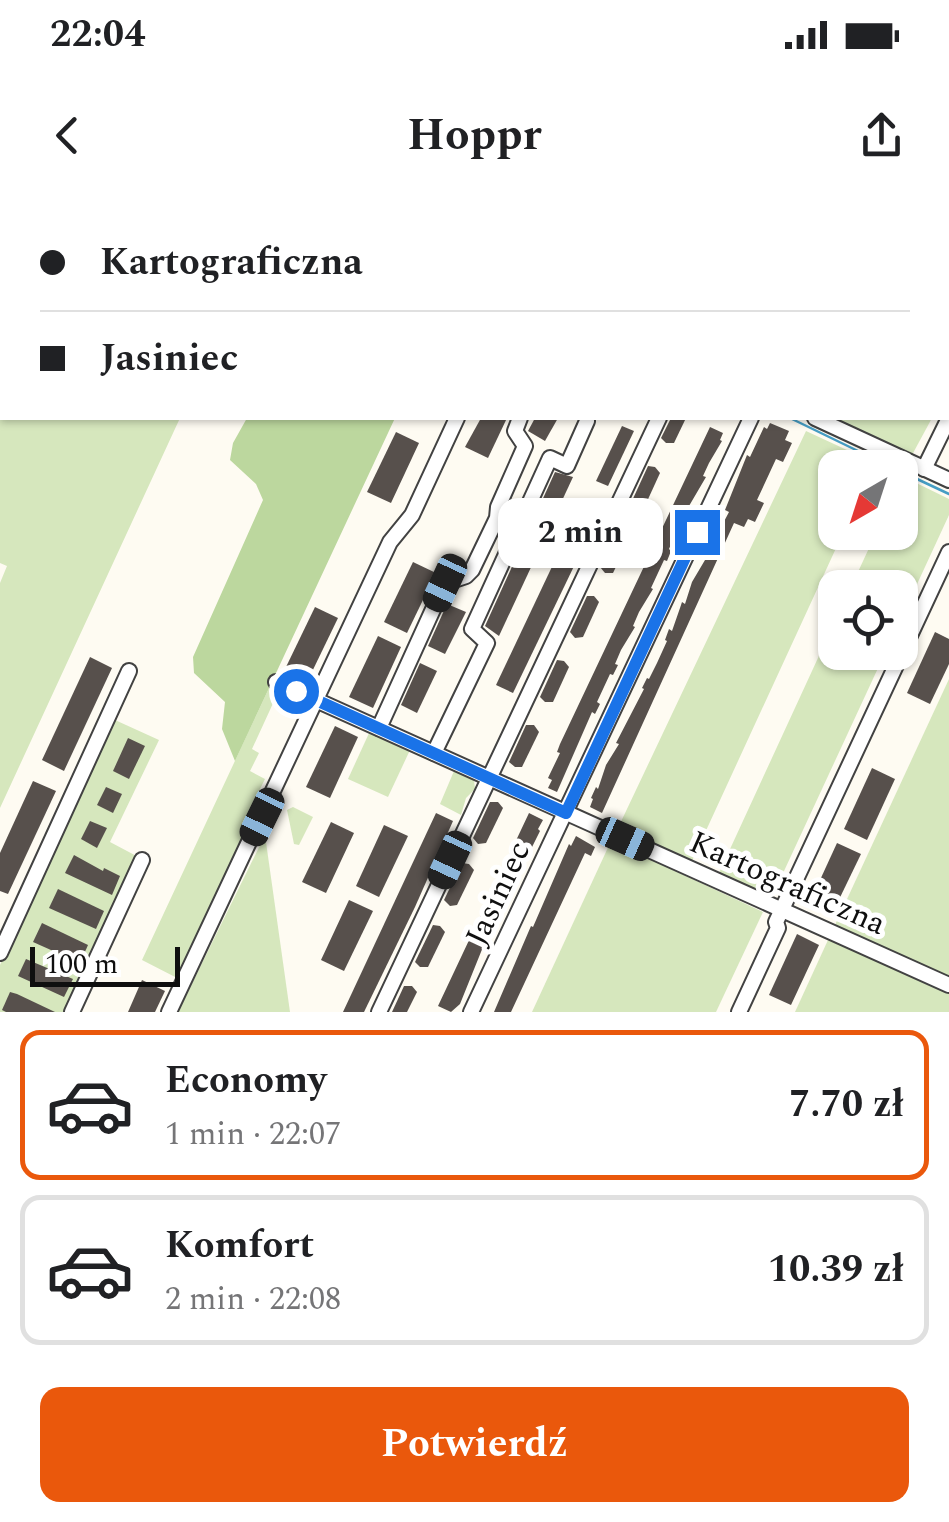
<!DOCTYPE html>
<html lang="pl">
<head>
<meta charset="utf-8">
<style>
  :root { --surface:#fff; --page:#f2f2f2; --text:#202124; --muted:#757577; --line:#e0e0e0; --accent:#ea580c }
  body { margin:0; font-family:Spectral,serif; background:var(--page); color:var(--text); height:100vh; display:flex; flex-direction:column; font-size:38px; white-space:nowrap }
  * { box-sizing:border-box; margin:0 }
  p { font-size:32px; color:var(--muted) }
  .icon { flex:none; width:55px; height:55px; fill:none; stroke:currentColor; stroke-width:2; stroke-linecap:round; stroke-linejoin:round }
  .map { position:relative; height:812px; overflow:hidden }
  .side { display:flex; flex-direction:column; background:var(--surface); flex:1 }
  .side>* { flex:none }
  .guide { position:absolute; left:0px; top:0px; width:950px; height:220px; box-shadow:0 2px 8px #0004; display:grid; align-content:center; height:220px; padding:0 40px; background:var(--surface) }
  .needle { width:65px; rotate:219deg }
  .fabs { position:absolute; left:818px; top:250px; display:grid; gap:20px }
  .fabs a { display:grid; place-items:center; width:100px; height:100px; border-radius:20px; background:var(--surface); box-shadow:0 2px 8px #0004; font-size:50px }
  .scale { position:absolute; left:30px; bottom:25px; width:150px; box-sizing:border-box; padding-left:10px; border:5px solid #0f0f0f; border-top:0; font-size:28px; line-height:35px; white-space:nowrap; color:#0f0f0f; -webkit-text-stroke:8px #fff; paint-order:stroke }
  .end { position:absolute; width:45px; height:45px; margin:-22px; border:12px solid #1a73e8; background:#fff; box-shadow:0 0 0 5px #fff }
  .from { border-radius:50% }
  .bubble { position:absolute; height:70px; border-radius:20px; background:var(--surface); box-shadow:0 2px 8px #0004; font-size:32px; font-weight:700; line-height:70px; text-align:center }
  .car { position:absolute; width:30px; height:60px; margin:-30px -15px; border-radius:12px; box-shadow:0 0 8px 2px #0007; background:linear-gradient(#222 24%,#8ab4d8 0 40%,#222 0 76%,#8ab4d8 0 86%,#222 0) }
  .guide b { display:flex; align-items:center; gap:35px; height:95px; font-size:38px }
  .guide b+b { border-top:2px solid var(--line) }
  .guide i { width:25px; height:25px; background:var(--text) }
  ul { padding:18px 0 0; list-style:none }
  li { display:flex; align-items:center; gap:30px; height:150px; margin:0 20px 15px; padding:0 20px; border:5px solid var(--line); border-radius:20px }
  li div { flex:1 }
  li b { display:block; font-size:38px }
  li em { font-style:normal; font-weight:700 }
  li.selected { border-color:var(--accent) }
  li>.icon { width:90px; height:90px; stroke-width:1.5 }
  .cta { display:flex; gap:20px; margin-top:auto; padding:20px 40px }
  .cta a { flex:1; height:115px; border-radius:20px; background:var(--accent); color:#fff; font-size:40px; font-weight:700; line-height:115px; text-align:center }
  .status { display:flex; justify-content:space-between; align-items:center; height:70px; padding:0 50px; background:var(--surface); direction:ltr }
  .status svg { height:28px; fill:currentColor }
  header { display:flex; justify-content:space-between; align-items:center; height:130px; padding:0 40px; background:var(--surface); font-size:45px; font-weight:700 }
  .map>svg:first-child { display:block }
</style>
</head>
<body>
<div class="status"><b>22:04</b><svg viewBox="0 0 49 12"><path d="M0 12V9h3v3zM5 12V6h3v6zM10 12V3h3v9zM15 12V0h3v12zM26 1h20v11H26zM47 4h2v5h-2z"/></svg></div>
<header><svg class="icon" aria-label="back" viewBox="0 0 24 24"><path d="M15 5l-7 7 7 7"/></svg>Hoppr<svg class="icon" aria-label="share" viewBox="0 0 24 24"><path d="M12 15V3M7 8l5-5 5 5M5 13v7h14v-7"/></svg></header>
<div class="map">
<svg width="949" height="812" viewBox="0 0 949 812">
  <rect width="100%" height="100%" fill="#fefbf2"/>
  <g fill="#d6e7bd">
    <polygon points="0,0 279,2 2,2 2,218 180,218 0,608 0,383 7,366 0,363"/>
    <polygon points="832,0 949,0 948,197 948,2 831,2"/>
    <polygon points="834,218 932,218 912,255"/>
    <polygon points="806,231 875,263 873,267 835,268 835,332 843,333 692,661 618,628"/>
    <polygon points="902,276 949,299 949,315 900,421 900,388 851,387 876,333 900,332"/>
    <polygon points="835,421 835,452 885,453 772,697 719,673"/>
    <polygon points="949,479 949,776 835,725"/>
    <polygon points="269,488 286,495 282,501 275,499 252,549 259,553 250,571 265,579 259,591 266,595 179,779 142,760"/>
    <polygon points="115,520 159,540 110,642 144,660 75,812 0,812 0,765"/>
    <polygon points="370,531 410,550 388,597 348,579"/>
    <polygon points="454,571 474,580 475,589 466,598 461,615 440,604"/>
    <polygon points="293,607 313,617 299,645 294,644 287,610"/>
    <polygon points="265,635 290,812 178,812"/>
    <polygon points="611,641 763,712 716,812 532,812"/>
    <polygon points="828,740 949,791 949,812 795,812"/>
  </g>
  <polygon fill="#bcd79e" points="247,218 395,218 235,561 222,529 225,502 194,473 193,457 263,300 256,284 230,260 233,243"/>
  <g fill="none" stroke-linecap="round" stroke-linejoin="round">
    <g stroke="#469dc4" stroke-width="2.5">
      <polyline points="321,0 327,2"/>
      <polyline points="101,2 102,0"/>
      <polyline points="0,205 2,200"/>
      <polyline points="790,218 893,268"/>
      <polyline points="900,271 949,294"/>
    </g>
  </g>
  <g fill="#57504c">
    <polygon points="481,218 507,218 488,258 465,247"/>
    <polygon points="535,218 558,218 545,241 528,231"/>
    <polygon points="671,218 686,218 674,243 666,243 661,238"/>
    <polygon points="770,223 789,231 785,240 792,243 783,262 776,259 757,300 764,303 755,322 748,319 744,327 734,323 602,613 590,607 593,599 591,598 596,587 598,589 606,565 619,544 616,543 644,489 642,488 647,478 649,479 657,463 667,441 665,440 669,429 672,431 680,408 682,402 685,404 692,382 705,360 702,359 707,349 709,350 729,312 725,310 747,255 750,257 764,227 767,229"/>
    <polygon points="622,226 634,231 608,286 596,281"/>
    <polygon points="710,227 723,233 720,240 722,241 709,263 703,276 706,277 689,306 686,312 689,313 675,335 669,349 671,351 667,361 664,360 651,388 653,389 639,412 633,426 635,427 621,450 615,464 618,465 613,475 610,474 597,502 600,504 595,514 592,512 557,592 548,588 552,580 548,578 560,553 557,552 560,544"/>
    <polygon points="396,232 419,243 391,303 367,292"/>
    <polygon points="648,266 655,267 660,273 644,308 636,308 631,303"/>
    <polygon points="555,272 573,277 499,436 485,426"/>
    <polygon points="575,318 591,326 589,335 513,493 496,485"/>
    <polygon points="618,331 625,331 630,338 613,373 605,373 600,367"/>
    <polygon points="413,362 436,373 407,433 384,422"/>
    <polygon points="587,396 594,396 599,402 583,437 575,438 570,432"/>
    <polygon points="447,404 466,412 445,454 428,446"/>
    <polygon points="315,407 338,418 309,478 286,467"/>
    <polygon points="935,432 949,439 949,464 930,504 907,493"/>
    <polygon points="378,436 401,447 373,508 349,497"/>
    <polygon points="90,457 112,468 64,571 42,560"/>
    <polygon points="557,460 564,461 569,467 553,502 545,502 540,497"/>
    <polygon points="420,463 437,471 417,513 401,505"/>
    <polygon points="526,525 534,525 539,532 522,567 515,567 509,562"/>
    <polygon points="335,526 358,537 330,598 306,587"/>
    <polygon points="128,538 145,546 129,579 113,571"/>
    <polygon points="872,568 895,579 867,640 844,629"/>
    <polygon points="33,581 56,591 8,694 0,691 0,653"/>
    <polygon points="106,587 122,594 113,613 97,605"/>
    <polygon points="490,602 498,602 503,608 486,643 478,644 473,638"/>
    <polygon points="436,613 453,621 415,707 364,812 343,812"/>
    <polygon points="529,613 543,620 538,629 540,631 485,742 460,804 451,812 438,806"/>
    <polygon points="90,621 107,628 97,648 81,639"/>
    <polygon points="331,622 354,633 326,693 302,682"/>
    <polygon points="384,625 408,636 379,697 356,686"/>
    <polygon points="576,636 595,647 591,656 585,653 511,812 494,812 531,726 533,727 569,644 571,646"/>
    <polygon points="837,643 861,654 832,714 809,704"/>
    <polygon points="74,655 103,671 104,668 120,676 112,695 65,673"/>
    <polygon points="462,663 469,664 474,670 457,705 450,706 444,700"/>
    <polygon points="58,689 104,711 96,729 49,708"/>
    <polygon points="349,700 373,711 344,771 321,760"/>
    <polygon points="42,723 88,745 80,763 33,742"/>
    <polygon points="433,725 440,726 445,732 428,767 420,767 415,762"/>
    <polygon points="797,734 819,745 791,805 769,795"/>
    <polygon points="26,759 73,779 64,797 18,776"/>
    <polygon points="142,780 165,791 155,812 128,812"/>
    <polygon points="404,786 412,786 417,792 407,812 392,812"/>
    <polygon points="10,792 17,794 55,812 6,812 2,810"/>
  </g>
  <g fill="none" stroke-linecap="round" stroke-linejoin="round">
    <defs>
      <g id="minor">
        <polyline points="301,0 307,2"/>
        <polyline points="351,0 356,2"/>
        <polyline points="485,2 487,0"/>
        <polyline points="815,218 949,280"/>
        <polyline points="924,269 949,218"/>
        <polyline points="276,482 949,785"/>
        <polyline points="379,528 445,383 466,376 472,370 497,318 498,307 525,246 515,231 520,218"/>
        <polyline points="434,553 487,443 472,429 550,258 567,266 587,221"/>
        <polyline points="0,753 129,471"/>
        <polyline points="72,812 142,660"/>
        <polyline points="169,812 390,342 412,315 457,218"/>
        <polyline points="379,812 659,218"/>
        <polyline points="471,812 751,218"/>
        <polyline points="739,812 778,728 776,722 784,705 949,352"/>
      </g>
    </defs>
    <use href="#minor" stroke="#424242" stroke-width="18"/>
    <use href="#minor" stroke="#fff" stroke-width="14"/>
  </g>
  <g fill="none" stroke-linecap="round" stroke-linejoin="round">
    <polyline stroke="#1a73e8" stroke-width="12" points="296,491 566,613 697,332"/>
  </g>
  <g text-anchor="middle" stroke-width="10" stroke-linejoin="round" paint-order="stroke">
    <g font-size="32" fill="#0f0f0f" stroke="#fff">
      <text transform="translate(788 682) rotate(24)" y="11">Kartograficzna</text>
      <text transform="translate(497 693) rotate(-65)" y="11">Jasiniec</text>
    </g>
  </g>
</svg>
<div class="fabs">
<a><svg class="needle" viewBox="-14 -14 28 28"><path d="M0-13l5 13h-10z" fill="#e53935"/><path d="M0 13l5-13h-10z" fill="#757577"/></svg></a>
<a><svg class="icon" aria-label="locate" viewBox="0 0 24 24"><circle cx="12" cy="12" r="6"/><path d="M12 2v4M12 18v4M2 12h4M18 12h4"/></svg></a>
</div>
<div class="scale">100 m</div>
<i class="end from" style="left:296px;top:491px"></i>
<i class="end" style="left:697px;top:332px"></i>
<div class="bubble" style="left:498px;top:298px;width:165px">2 min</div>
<i class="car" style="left:445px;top:383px;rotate:205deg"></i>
<i class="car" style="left:262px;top:617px;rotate:206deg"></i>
<i class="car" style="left:625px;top:639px;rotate:114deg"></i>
<i class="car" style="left:450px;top:660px;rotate:205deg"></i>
<div class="guide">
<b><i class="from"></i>Kartograficzna</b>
<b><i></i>Jasiniec</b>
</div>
</div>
<section class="side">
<ul>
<li class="selected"><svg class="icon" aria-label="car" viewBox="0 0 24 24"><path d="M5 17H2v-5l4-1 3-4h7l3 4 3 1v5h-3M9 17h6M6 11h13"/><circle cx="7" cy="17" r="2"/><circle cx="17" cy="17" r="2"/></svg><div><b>Economy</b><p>1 min · 22:07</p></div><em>7.70 zł</em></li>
<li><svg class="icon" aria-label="car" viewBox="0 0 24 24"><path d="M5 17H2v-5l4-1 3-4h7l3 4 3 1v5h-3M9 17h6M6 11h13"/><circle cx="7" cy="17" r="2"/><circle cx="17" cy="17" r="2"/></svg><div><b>Komfort</b><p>2 min · 22:08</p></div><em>10.39 zł</em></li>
</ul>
<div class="cta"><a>Potwierdź</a></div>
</section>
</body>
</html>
